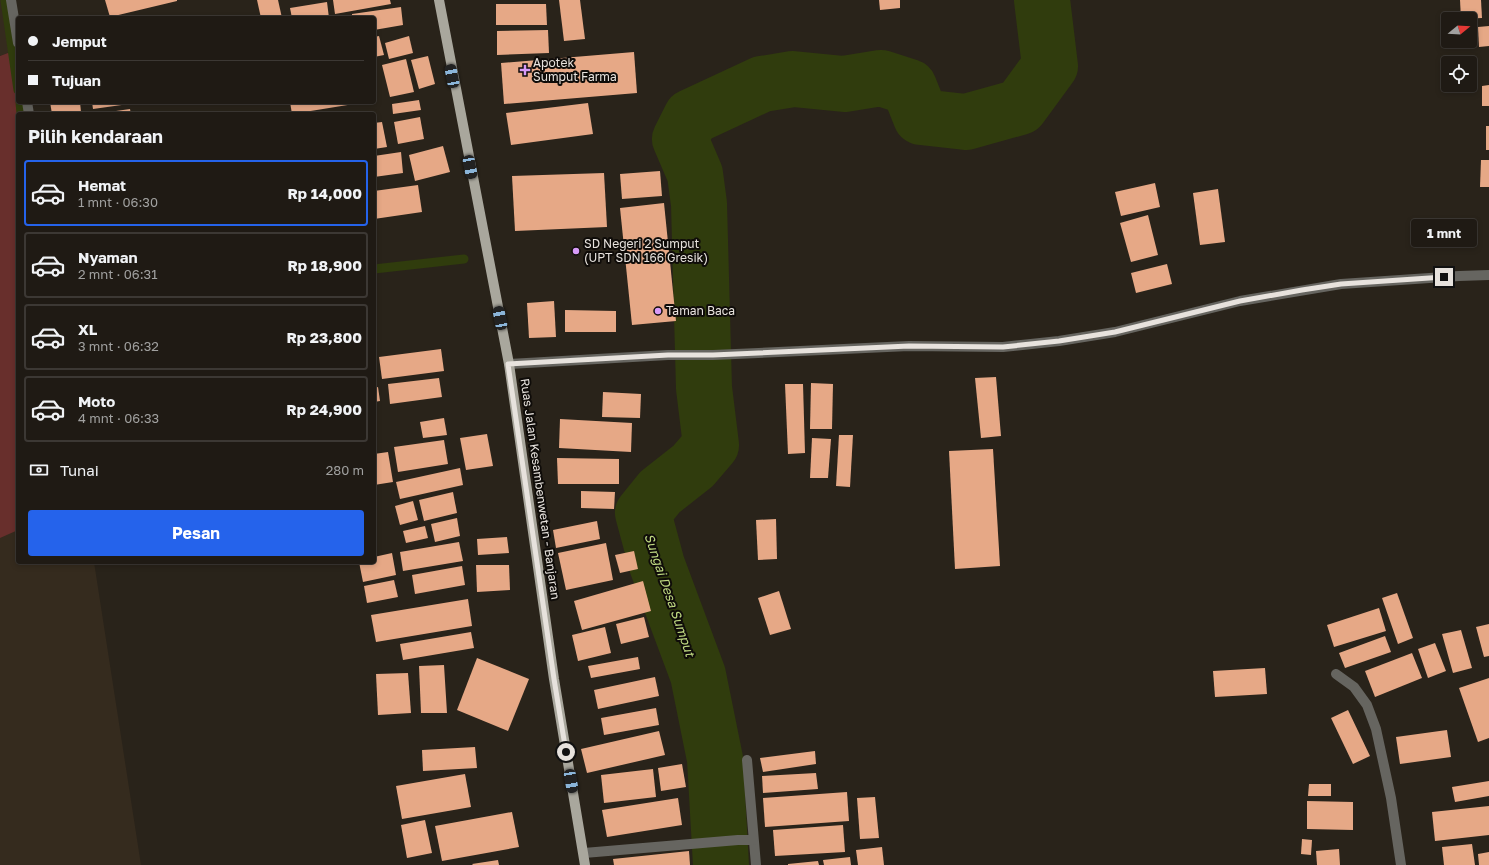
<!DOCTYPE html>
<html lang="id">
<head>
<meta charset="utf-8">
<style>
  :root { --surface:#1f1a14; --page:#2c2722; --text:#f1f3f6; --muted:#a1a1a0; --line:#3c3834; --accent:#2563eb }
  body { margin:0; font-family:"Golos Text",sans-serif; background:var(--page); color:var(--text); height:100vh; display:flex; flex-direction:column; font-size:15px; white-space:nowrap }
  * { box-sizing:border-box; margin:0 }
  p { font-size:13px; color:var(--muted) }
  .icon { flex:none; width:22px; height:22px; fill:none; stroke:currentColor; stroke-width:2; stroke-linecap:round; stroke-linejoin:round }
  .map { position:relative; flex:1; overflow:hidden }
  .drawer { position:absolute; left:16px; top:112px; width:360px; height:452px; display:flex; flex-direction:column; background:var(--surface); border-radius:4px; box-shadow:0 2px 6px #0003,0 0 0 1px var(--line) }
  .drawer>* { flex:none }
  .banner { position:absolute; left:16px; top:16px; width:360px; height:88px; border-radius:4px; box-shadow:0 2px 6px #0003,0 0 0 1px var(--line); display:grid; align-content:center; height:88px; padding:0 12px; background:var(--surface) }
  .needle { width:26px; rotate:72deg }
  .fabs { position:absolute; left:1441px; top:12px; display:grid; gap:8px }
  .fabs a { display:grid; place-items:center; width:36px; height:36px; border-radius:4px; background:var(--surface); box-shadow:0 2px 6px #0003,0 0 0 1px var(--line); font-size:20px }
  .end { position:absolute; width:18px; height:18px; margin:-9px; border:5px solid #e7e2dd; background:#111; box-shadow:0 0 0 2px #111 }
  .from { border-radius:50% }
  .bubble { position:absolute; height:28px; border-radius:4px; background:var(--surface); box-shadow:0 2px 6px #0003,0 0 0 1px var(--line); font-size:13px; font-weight:700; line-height:28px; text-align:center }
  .car { position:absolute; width:12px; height:24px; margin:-12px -6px; border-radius:5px; box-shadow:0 0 3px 1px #0007; background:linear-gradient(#222 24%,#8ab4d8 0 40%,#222 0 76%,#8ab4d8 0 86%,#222 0) }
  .banner b { display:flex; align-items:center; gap:14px; height:38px; font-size:15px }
  .banner b+b { border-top:1px solid var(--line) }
  .banner i { width:10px; height:10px; background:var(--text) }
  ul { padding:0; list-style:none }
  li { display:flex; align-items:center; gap:12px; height:66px; margin:0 8px 6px; padding:0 4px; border:2px solid var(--line); border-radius:4px }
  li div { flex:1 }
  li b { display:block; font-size:15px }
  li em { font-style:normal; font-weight:700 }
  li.selected { border-color:var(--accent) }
  li>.icon { width:36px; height:36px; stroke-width:1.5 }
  h2 { padding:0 12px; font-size:18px; line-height:48px }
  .pay { display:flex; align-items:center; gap:10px; height:44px; padding:0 12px; font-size:15px }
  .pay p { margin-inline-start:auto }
  .primary-button { display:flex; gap:8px; margin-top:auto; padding:8px 12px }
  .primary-button a { flex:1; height:46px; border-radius:4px; background:var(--accent); color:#fff; font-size:16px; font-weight:700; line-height:46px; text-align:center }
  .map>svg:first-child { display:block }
</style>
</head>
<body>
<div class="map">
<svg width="1489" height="865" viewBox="0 0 1489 865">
  <rect width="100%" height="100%" fill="#29231a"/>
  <g fill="#352b1e">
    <polygon points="0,0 8,0 18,49 0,56"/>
    <polygon points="0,88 18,176 18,562 94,562 141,865 0,865"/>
  </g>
  <polygon fill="#682f2c" points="13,51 18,84 18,102 21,102 23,114 18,114 18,530 0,538 0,56"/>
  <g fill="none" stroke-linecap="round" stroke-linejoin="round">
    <g stroke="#303c0d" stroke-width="9">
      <polyline points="5,0 18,90"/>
      <polyline points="20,102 21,114"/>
      <polyline points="374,269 464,259"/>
    </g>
    <polyline stroke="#303c0d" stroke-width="56" points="721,865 715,759 698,675 657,565 643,513 660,492 693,466 711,445 704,388 699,204 695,174 680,139 691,117 762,84 793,79 844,84 881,78 909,87 921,117 966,122 1020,107 1050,66 1042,0"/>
  </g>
  <g fill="#e6a886">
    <polygon points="105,0 177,0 177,1 110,17"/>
    <polygon points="257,0 278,0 282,18 261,18"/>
    <polygon points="333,0 390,0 391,4 335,14"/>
    <polygon points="559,0 580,0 585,39 564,41"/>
    <polygon points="879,0 900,0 900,8 880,10"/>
    <polygon points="1460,0 1481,0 1482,18 1461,19"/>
    <polygon points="327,2 329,18 292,18 290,8"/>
    <polygon points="496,4 546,4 547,25 496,25"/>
    <polygon points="401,7 403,25 374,30 374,18 352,18 352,14"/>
    <polygon points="1489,26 1489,46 1479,47 1478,27"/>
    <polygon points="548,30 549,53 497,55 497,31"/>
    <polygon points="379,36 384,55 374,57 374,37"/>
    <polygon points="409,36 413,53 389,59 385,43"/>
    <polygon points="634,52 637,93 504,104 501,63"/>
    <polygon points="428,56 435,84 419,89 411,60"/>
    <polygon points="406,59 414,92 390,97 382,65"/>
    <polygon points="1489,85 1489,106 1482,106 1482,86"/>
    <polygon points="419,100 421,110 393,114 392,104"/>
    <polygon points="50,102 80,102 81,112 68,114 52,114"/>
    <polygon points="92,102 136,102 136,103 93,109"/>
    <polygon points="290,102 360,102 360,103 292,114"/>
    <polygon points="588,103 593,134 511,145 506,113"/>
    <polygon points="130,109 131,114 102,114 102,113"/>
    <polygon points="420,117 424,139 398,144 394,122"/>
    <polygon points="382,122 387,147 374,149 374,123"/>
    <rect x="1486" y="126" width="3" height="24"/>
    <polygon points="443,146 450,172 415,181 409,155"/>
    <polygon points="401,152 403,173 374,177 374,156"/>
    <polygon points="1481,160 1489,160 1489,187 1480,187"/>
    <polygon points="660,171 662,196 622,199 620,174"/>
    <polygon points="604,173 607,227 515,231 512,176"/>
    <polygon points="1155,183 1160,207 1121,216 1115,192"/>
    <polygon points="418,185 422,212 374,219 374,191"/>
    <polygon points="1218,189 1225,242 1200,245 1193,193"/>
    <polygon points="664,203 676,321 632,325 620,208"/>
    <polygon points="1148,215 1158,255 1131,262 1120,223"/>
    <polygon points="1167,264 1172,284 1136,293 1131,273"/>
    <polygon points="554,301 556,337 529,338 527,303"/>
    <polygon points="565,310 616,311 616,332 565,332"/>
    <polygon points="441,349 444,371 382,379 379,357"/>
    <polygon points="996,377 1001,436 981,438 975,378"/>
    <polygon points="439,378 442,397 390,404 388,384"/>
    <polygon points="811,383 833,384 832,429 810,429"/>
    <polygon points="785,384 803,384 805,453 788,454"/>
    <polygon points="378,387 380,401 374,402 374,388"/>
    <polygon points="603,392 641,394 640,418 602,417"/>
    <polygon points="444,418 447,435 423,438 420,422"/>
    <polygon points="560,419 632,423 631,452 559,448"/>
    <polygon points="487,434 493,466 466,470 460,438"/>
    <polygon points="839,435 853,435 850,487 836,486"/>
    <polygon points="812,438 831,439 828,478 810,478"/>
    <polygon points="444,440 448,464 398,472 394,447"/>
    <polygon points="993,449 1000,566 955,569 949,451"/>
    <polygon points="388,452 393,482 374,485 374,454"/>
    <polygon points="557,458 619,459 619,484 558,484"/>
    <polygon points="460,468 463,485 400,499 396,482"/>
    <polygon points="581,491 615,492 614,509 581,508"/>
    <polygon points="453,492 457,513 424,521 419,500"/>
    <polygon points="413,501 418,520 400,525 395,506"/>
    <polygon points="457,518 460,536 435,542 431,524"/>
    <polygon points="776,519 777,559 758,560 756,520"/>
    <polygon points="597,521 600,539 556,548 553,530"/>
    <polygon points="425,526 428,538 406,543 403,531"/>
    <polygon points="507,537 509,553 478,555 477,539"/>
    <polygon points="459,542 463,561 403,571 400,552"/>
    <polygon points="606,543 613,580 566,590 558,553"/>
    <polygon points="634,551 638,569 620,573 615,555"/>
    <polygon points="392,553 396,575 363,582 359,562 374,562 374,557"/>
    <polygon points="476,565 509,565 510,590 477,592"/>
    <polygon points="462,566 465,585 415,594 412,575"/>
    <polygon points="394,580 398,597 367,603 364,586"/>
    <polygon points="643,581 651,611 582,630 574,601"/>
    <polygon points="779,591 791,629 770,635 758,598"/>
    <polygon points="1397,593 1413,638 1398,644 1382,598"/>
    <polygon points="468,599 472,626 376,642 371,615"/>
    <polygon points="1379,608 1386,631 1334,647 1327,625"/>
    <polygon points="644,617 649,637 621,644 616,624"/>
    <polygon points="1489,624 1489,656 1484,657 1476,627"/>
    <polygon points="605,627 611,653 578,661 572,635"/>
    <polygon points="1461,630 1472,668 1453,673 1442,634"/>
    <polygon points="471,632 474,648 403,660 400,644"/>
    <polygon points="1385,636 1391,652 1345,668 1339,653"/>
    <polygon points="1435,643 1446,671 1428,678 1418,649"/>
    <polygon points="1412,653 1422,678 1375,697 1365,671"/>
    <polygon points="638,657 640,669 591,678 588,666"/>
    <polygon points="477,658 529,679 508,731 457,710"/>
    <polygon points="444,665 447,713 421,713 419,666"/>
    <polygon points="1265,668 1267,694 1215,697 1213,671"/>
    <polygon points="408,673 411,713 378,715 376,674"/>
    <polygon points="655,677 659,696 598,709 594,690"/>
    <polygon points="1489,678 1489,738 1478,742 1459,688"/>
    <polygon points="656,708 659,725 604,735 601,718"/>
    <polygon points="1348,710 1370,756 1353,764 1331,718"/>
    <polygon points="1447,730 1451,757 1400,764 1396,737"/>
    <polygon points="659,731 665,755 587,773 581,749"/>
    <polygon points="475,747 477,768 423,771 422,750"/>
    <polygon points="815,751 816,764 763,772 760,758"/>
    <polygon points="682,764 686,787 661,791 658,768"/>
    <polygon points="653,769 656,797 604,803 601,775"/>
    <polygon points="816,773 818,789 763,793 762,776"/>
    <polygon points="465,774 471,807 402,819 396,786"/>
    <polygon points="1489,781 1489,796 1455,802 1452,787"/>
    <polygon points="1309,784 1331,784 1331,796 1308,796"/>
    <polygon points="847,792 849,821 765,827 763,798"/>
    <polygon points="875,797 879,838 860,839 857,798"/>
    <polygon points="678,798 682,825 607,837 602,810"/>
    <polygon points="1307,801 1353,802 1353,830 1307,829"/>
    <polygon points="1489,806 1489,835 1435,841 1432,812"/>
    <polygon points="512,812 519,847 442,861 435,826"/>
    <polygon points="425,820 432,853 407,858 401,825"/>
    <polygon points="843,825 845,852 775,856 773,830"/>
    <polygon points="1302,839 1312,840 1311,855 1301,854"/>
    <polygon points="1472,844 1475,865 1444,865 1442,847"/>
    <polygon points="882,847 884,865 858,865 856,850"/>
    <polygon points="1339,849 1340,865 1317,865 1316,851"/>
    <polygon points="689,851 690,865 614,865 613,859"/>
    <polygon points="1489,852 1489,865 1479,865 1478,854"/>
    <polygon points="850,857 851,865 824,865 823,860"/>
    <polygon points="498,860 499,865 473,865 472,864"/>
    <polygon points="818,861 819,865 788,865 788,864"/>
  </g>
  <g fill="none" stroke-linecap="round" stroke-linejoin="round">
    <g stroke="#666560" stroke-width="10">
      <polyline points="11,0 18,43"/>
      <polyline points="27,102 29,114"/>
      <polyline points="509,364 668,355 713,355 909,346 1003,347 1059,341 1115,332 1240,301 1341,284 1459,276 1489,275"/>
      <polyline points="1336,674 1354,687 1367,705 1376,729 1391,798 1401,865"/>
      <polyline points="747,760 756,865"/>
      <polyline points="584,853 738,840 753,840"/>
    </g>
    <polyline stroke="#a9a79d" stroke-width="10" points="439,0 509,364 554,679 585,865"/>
  </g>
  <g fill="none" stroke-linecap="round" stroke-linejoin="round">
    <polyline stroke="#e7e2dd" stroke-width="5" points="566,752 554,679 508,364 668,355 713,355 909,346 1003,347 1059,341 1115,332 1240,301 1302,290 1341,284 1444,277"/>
  </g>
  <g fill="#d89bf8" stroke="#0f0c09" stroke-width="1.5">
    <path d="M523 64h4v4h4v4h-4v4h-4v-4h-4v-4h4z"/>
    <circle cx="576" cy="251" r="4"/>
    <circle cx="658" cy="311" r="4"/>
  </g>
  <g text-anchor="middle" stroke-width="4" stroke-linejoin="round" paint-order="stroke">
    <g font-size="12" fill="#e7e2dd" stroke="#0f0c09" text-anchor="start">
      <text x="533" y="67">Apotek<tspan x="533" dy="14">Sumput Farma</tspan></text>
      <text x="584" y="248">SD Negeri 2 Sumput<tspan x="584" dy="14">(UPT SDN 166 Gresik)</tspan></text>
      <text x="666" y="315">Taman Baca</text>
    </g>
    <g font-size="12" fill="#e7e2dd" stroke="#0f0c09">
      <text transform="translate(540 489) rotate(82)" y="4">Ruas Jalan Kesambenwetan - Banjaran</text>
    </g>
    <g font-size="13" font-style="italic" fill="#bed880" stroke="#0f0c09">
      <text transform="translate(670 595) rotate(71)" y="5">Sungai Desa Sumput</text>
    </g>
  </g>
</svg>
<div class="fabs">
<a><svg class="needle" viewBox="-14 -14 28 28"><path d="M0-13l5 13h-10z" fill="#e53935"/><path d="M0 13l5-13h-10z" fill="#a1a1a0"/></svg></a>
<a><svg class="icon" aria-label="locate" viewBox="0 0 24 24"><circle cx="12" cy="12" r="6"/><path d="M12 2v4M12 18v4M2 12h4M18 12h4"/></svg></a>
</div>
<i class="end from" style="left:566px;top:752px"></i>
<i class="end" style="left:1444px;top:277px"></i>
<div class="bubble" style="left:1411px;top:219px;width:66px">1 mnt</div>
<i class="car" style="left:452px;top:76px;rotate:349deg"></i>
<i class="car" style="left:470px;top:167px;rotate:169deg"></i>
<i class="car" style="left:500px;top:318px;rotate:349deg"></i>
<i class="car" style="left:571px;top:781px;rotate:170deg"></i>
<div class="banner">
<b><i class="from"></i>Jemput</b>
<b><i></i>Tujuan</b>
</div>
<section class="drawer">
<h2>Pilih kendaraan</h2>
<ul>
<li class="selected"><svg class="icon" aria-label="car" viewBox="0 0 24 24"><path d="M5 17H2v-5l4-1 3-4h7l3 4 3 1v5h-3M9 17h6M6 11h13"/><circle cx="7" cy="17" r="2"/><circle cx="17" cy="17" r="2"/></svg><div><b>Hemat</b><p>1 mnt · 06:30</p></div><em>Rp 14,000</em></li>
<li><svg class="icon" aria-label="car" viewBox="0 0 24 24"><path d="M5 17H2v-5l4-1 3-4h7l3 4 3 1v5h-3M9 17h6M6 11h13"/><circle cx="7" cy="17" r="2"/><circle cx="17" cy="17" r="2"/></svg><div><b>Nyaman</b><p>2 mnt · 06:31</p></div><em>Rp 18,900</em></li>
<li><svg class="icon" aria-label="car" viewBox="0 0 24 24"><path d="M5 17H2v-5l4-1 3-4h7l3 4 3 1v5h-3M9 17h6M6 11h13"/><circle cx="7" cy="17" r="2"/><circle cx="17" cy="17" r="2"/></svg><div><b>XL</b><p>3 mnt · 06:32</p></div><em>Rp 23,800</em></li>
<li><svg class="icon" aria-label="car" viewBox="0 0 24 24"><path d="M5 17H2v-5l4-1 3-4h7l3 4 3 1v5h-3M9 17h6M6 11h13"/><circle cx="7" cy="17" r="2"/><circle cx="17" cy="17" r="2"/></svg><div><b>Moto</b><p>4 mnt · 06:33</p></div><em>Rp 24,900</em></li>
</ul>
<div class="pay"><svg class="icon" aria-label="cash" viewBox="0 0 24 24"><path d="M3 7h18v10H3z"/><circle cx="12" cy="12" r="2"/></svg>Tunai<p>280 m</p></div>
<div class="primary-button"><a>Pesan</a></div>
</section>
</div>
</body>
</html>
